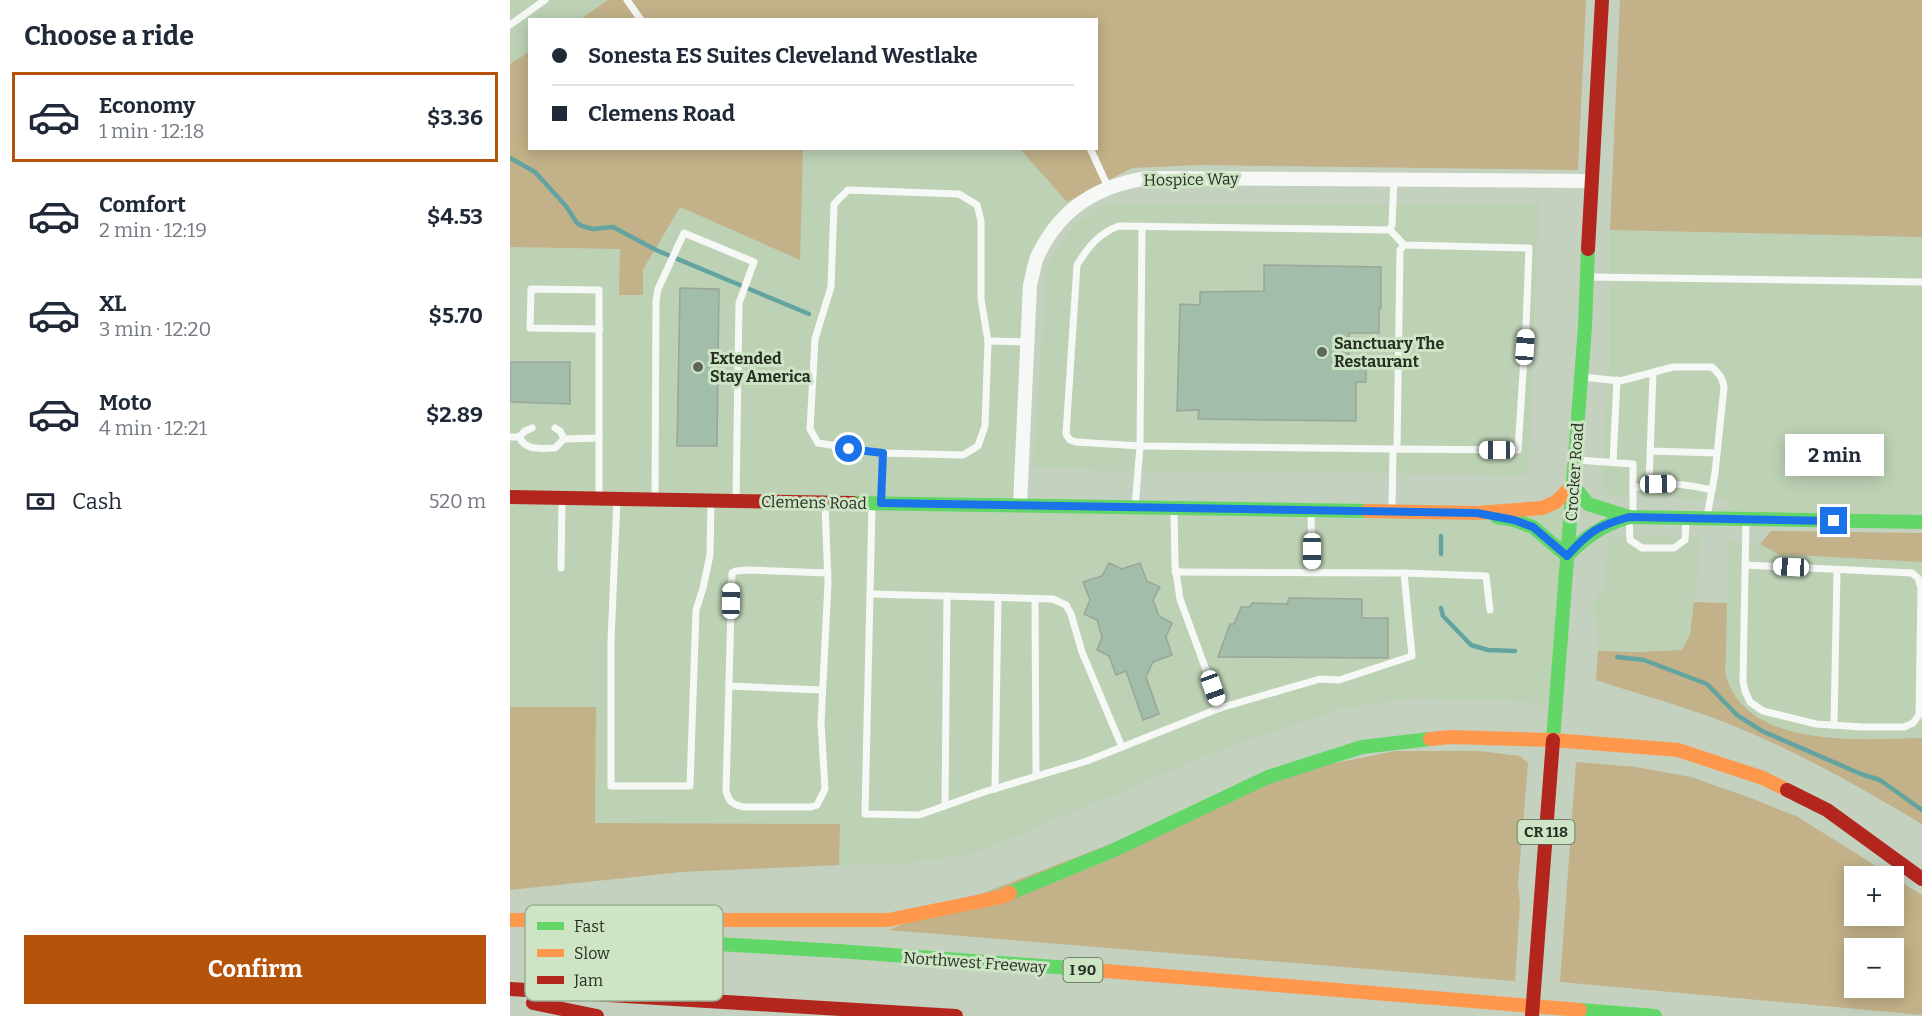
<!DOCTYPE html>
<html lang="en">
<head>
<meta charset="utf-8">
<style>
  :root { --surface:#fff; --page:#f2f2f3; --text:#1f2937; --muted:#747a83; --line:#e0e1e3; --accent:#b45309 }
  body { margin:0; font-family:Bitter,serif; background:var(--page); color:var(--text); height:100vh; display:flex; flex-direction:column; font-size:22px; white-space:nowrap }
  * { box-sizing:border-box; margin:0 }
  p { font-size:20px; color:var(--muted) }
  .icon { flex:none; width:33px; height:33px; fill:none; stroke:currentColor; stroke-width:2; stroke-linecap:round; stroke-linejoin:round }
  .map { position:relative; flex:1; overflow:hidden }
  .side { display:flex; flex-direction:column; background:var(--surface); width:510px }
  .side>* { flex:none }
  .hud { position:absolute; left:18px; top:18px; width:570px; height:132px; border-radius:0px; box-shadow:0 3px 15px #0003; display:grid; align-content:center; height:132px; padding:0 24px; background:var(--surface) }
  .fabs { position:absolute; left:1334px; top:866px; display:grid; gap:12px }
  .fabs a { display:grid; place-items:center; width:60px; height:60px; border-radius:0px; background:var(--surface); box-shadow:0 3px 15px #0003; font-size:30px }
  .end { position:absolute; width:27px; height:27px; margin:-14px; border:8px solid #1a73e8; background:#fff; box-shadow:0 0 0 3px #fff }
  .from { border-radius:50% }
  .bubble { position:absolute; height:42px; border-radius:0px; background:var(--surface); box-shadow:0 3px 15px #0003; font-size:20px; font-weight:700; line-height:42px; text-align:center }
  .car { position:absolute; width:18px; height:36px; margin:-18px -9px; border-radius:8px; box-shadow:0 0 4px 2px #0007; background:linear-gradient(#fff 24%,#345 0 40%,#fff 0 76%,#345 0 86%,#fff 0) }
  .hud b { display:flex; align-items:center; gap:21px; height:57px; font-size:22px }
  .hud b+b { border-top:2px solid var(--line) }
  .hud i { width:15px; height:15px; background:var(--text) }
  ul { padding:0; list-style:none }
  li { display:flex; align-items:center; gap:18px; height:90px; margin:0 12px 9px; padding:0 12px; border:3px solid transparent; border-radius:0px }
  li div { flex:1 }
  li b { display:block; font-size:22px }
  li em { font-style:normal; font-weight:700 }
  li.current { border-color:var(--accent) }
  li>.icon { width:54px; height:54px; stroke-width:1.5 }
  h2 { padding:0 24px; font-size:27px; line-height:72px }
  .pay { display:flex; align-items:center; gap:15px; height:66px; padding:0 24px; font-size:22px }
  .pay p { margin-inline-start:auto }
  .action { display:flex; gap:12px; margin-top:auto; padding:12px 24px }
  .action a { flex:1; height:69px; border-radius:0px; background:var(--accent); color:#fff; font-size:24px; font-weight:700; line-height:69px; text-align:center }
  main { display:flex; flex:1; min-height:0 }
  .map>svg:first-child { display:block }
</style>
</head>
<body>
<main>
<section class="side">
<h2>Choose a ride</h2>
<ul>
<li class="current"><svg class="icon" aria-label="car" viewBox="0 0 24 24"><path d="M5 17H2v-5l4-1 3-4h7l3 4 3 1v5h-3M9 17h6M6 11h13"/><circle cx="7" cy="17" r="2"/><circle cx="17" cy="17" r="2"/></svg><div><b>Economy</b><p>1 min · 12:18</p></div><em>$3.36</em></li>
<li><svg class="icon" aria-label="car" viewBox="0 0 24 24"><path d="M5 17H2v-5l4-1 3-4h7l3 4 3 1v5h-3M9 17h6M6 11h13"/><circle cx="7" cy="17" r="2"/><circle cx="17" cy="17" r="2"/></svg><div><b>Comfort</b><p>2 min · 12:19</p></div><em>$4.53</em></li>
<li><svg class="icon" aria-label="car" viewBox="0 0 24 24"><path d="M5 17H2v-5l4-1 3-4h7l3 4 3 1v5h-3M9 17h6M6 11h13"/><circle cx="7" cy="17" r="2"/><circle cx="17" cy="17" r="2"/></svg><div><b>XL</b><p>3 min · 12:20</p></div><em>$5.70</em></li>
<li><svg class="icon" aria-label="car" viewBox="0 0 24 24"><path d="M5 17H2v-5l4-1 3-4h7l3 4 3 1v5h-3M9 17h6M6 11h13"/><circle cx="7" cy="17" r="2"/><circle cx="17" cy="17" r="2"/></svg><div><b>Moto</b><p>4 min · 12:21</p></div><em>$2.89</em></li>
</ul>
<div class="pay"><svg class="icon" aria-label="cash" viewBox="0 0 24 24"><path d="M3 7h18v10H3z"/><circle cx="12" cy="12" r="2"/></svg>Cash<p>520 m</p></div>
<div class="action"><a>Confirm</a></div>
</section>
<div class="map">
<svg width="1412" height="1016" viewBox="0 0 1412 1016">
  <rect width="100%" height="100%" fill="#c4d1bf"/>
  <g fill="#bdd2b5">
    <polygon points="0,0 98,0 69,19 20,20 19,52 2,64 0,64"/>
    <polygon points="293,149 510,149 557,202 535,229 518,259 512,294 503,498 1054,507 1040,703 908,698 834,708 713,749 466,853 387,865 329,865 329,824 85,823 86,707 0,707 0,247 110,249 133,294 133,271 170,207 289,260"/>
    <polygon points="603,203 644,204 1029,203 1018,475 599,471 523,466 537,265 565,223"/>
    <polygon points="1100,230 1412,237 1412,515 1217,513 1217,500 1099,496 1091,483 1100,364"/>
    <polygon points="1100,536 1192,537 1180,634 1172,650 1129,652 1088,651 1083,603 1094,587 1098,541"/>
    <polygon points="1218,539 1250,544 1268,554 1412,562 1412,738 1354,739 1284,734 1246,717 1228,700 1215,675"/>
  </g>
  <g fill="#c3b289" fill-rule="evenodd">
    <polygon points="98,0 1076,0 1068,170 691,165 622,168 557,202 510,149 586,148 586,20 69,20"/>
    <polygon points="1110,0 1412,0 1412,237 1100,230"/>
    <polygon points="19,52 20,148 293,149 290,260 170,207 133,270 133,295 109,295 110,249 0,247 0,64"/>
    <polygon points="1261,531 1412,533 1412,562 1268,554 1250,544"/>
    <path d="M1184,602L1217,603C1217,620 1216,637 1216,654C1216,661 1214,670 1216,676C1238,750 1353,739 1412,738V824C1343,783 1271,742 1195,715C1159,702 1122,692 1086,680L1088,651L1129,652L1172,650L1180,634Z"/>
    <polygon points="0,707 86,707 85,823 330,824 329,865 172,872 0,890"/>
    <polygon points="885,751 969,751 1010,756 1018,763 1008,884 1010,903 1005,981 378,930 792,770"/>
    <path d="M1066,762L1126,767L1181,777L1238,797L1288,817L1382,876H1344V915H1383V877L1412,895V1015L1050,982ZM1344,948H1383V987H1344Z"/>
  </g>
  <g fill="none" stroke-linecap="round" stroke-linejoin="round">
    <g stroke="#63a4a0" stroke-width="4.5">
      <polyline points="0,158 25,172 56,206 67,223 72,226 83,229 103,227 146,250 299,314"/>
      <polyline points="931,536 931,554"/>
      <polyline points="931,608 933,616 961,645 978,650 1005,651"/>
      <polyline points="1107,657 1134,660 1197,684 1227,715 1252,731 1351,774 1370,780 1412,810"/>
    </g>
  </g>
  <g fill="#a2bda9" stroke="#99a699" stroke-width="1.5">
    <polygon points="754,265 871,267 871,308 869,309 869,333 839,333 839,362 856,364 856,382 846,382 846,421 688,419 689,410 667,411 670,304 690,305 690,292 754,291"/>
    <polygon points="170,288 209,289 207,446 167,446"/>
    <polygon points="0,362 60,362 60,404 0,402"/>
    <polygon points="599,563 612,569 630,563 637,581 650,587 643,600 649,616 662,623 656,637 662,655 643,662 636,677 649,714 633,720 616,671 606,675 599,656 587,650 592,637 587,620 574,614 580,600 573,582 592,576"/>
    <polygon points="779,598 852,599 852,618 878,618 878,658 708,657 720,624 724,624 731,607 740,607 742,603 777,604"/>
  </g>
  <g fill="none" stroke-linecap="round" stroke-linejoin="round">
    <g stroke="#f6f8f5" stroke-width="7">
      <polyline points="117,0 131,20"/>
      <polyline points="0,25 35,0"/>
      <polyline points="580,148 598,187"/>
      <polyline points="632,226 630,446 883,449"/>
      <polyline points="880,230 894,245 1019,248 1016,326 1008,450 883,449 882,510"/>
      <polyline points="1079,277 1412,282"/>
      <polyline points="478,341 518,342"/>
      <path d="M1073,377L1110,381L1163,367H1202C1209,374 1213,378 1214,387L1205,473L1197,517"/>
      <polyline points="45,428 50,431 54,439"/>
      <polyline points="0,437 9,437 15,431 22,428"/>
      <path d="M9,437C17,452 31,448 45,448L54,439L89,438"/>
      <polyline points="887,449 890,250 894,245"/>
      <polyline points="1140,451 1207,453"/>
      <polyline points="1067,460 1123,464 1123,516"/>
      <polyline points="1103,462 1107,380"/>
      <polyline points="1139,485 1143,373"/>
      <path d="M1123,488C1154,482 1171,483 1202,490"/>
      <polyline points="89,496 89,290 21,289 20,328 90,329"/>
      <polyline points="145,497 146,301 148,289 174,233 244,262 229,303 226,500"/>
      <polyline points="107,499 101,642 101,786 180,786 186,610 193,588 200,555 201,500"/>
      <polyline points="371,503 373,453 308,443 300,429 305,339 321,287 324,204 338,190 449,194 467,205 471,221 471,299 478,341 475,426 468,446 453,455 373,453"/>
      <path d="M315,505C316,531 317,557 318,583L311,723L315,789L307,805L301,807H234C223,805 219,802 216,791L222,573L226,571L238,570L318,573"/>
      <polyline points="362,505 355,814 409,815 474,792 577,761 710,708 810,679 829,680 902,656 894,573 665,572"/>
      <path d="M625,507L630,446L566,442L560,440L556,434L567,265C578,247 589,233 609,226L880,230L882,225L884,179"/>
      <polyline points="664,510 665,565 670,599 710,708"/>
      <polyline points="801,512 802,572"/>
      <polyline points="1119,517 1120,540 1132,548 1164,548 1175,540 1176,520"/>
      <polyline points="1235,565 1402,573 1408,578 1411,588 1409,715 1403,723 1394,727 1352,727 1306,724 1253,711 1240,702 1235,691 1233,681 1236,519"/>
      <polyline points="51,568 52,498"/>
      <polyline points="894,573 976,576 980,610"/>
      <polyline points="361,594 543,599 556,605 561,614 572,652 612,747"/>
      <polyline points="525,599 526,776"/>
      <polyline points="219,686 312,690"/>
      <polyline points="1324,725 1327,570"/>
      <polyline points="485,789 488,598"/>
      <polyline points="435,806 437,596"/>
    </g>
    <path stroke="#f6f8f5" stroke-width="14" d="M510,505L520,285C523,275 524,262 529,253C552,207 588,186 637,178L1081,181"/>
    <g stroke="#63d668" stroke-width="14">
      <polyline points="1063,485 1078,504 1119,517 1412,522"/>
      <polyline points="343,503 857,511"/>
      <polyline points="987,517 1004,520 1023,527 1057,556"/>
      <path d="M1057,556C1076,536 1093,525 1119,517"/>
      <polyline points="1043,740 1075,327 1078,249"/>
      <polyline points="500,893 602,851 758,777 852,747 920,739"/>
      <polyline points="55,935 328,951 559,968"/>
      <polyline points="1070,1010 1145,1016"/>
    </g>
    <g stroke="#ff974d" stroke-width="14">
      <polyline points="857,511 967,513 1032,508 1046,502 1063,485"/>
      <polyline points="920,739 940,737 1043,740 1168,750 1253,778 1277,790"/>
      <polyline points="0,920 378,920 491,897 500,893"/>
      <polyline points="559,968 1070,1010"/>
    </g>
    <g stroke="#b3261e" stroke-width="14">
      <polyline points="1078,249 1092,0"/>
      <polyline points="0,497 343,503"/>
      <polyline points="1277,790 1317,810 1412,879"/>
      <polyline points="0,989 446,1016"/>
      <polyline points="23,1003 87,1016"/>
      <polyline points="1022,1016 1043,740"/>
    </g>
  </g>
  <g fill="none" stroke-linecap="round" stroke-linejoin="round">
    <path stroke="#1a73e8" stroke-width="8" d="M339,449L373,453L371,503L967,513L1004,520L1023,527L1057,556C1079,532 1087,526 1119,517L1324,521"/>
  </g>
  <g fill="#5d6859" stroke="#cee5c5" stroke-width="2">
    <circle cx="812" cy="352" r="6"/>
    <circle cx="188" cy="367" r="6"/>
  </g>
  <g text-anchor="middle" stroke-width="6" stroke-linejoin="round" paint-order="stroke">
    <g fill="#cee5c5" stroke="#586653" stroke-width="1.5">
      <rect x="1007.5" y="820" width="57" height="24" rx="4.5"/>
      <rect x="553.5" y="958" width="39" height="24" rx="4.5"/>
    </g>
    <g font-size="15" font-weight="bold" fill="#262f22">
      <text x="1036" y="837">CR 118</text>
      <text x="573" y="975">I 90</text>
    </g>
    <g font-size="16" fill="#262f22" stroke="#cee5c5">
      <text transform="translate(681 179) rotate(-1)" y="6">Hospice Way</text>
      <text transform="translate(1064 472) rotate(-86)" y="6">Crocker Road</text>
      <text transform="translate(304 502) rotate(1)" y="6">Clemens Road</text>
      <text transform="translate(465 962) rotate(4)" y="6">Northwest Freeway</text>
    </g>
    <g font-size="16" font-weight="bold" fill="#262f22" stroke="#cee5c5" text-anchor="start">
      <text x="824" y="349">Sanctuary The<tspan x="824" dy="18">Restaurant</tspan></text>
      <text x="200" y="364">Extended<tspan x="200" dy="18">Stay America</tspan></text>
    </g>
  </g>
  <rect x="15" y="905" width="198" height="96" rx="9" fill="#cee5c5" stroke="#9cae94" stroke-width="1.5"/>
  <rect x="27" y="922" width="27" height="8" fill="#63d668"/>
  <rect x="27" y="949" width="27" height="8" fill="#ff974d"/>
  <rect x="27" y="976" width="27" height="8" fill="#b3261e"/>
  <g font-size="16" fill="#262f22">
    <text x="64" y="932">Fast</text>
    <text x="64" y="959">Slow</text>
    <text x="64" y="986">Jam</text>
  </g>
</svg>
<div class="fabs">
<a>+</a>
<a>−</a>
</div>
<i class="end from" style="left:339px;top:449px"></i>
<i class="end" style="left:1324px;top:521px"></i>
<div class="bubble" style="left:1275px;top:434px;width:99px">2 min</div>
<i class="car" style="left:1015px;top:347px;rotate:4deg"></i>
<i class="car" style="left:987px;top:450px;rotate:270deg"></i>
<i class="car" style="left:1148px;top:484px;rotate:89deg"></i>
<i class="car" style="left:802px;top:551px;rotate:180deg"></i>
<i class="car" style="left:1281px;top:567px;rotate:273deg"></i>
<i class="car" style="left:221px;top:601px;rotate:1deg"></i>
<i class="car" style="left:703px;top:688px;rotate:160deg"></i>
<div class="hud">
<b><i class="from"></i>Sonesta ES Suites Cleveland Westlake</b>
<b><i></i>Clemens Road</b>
</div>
</div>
</main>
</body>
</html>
